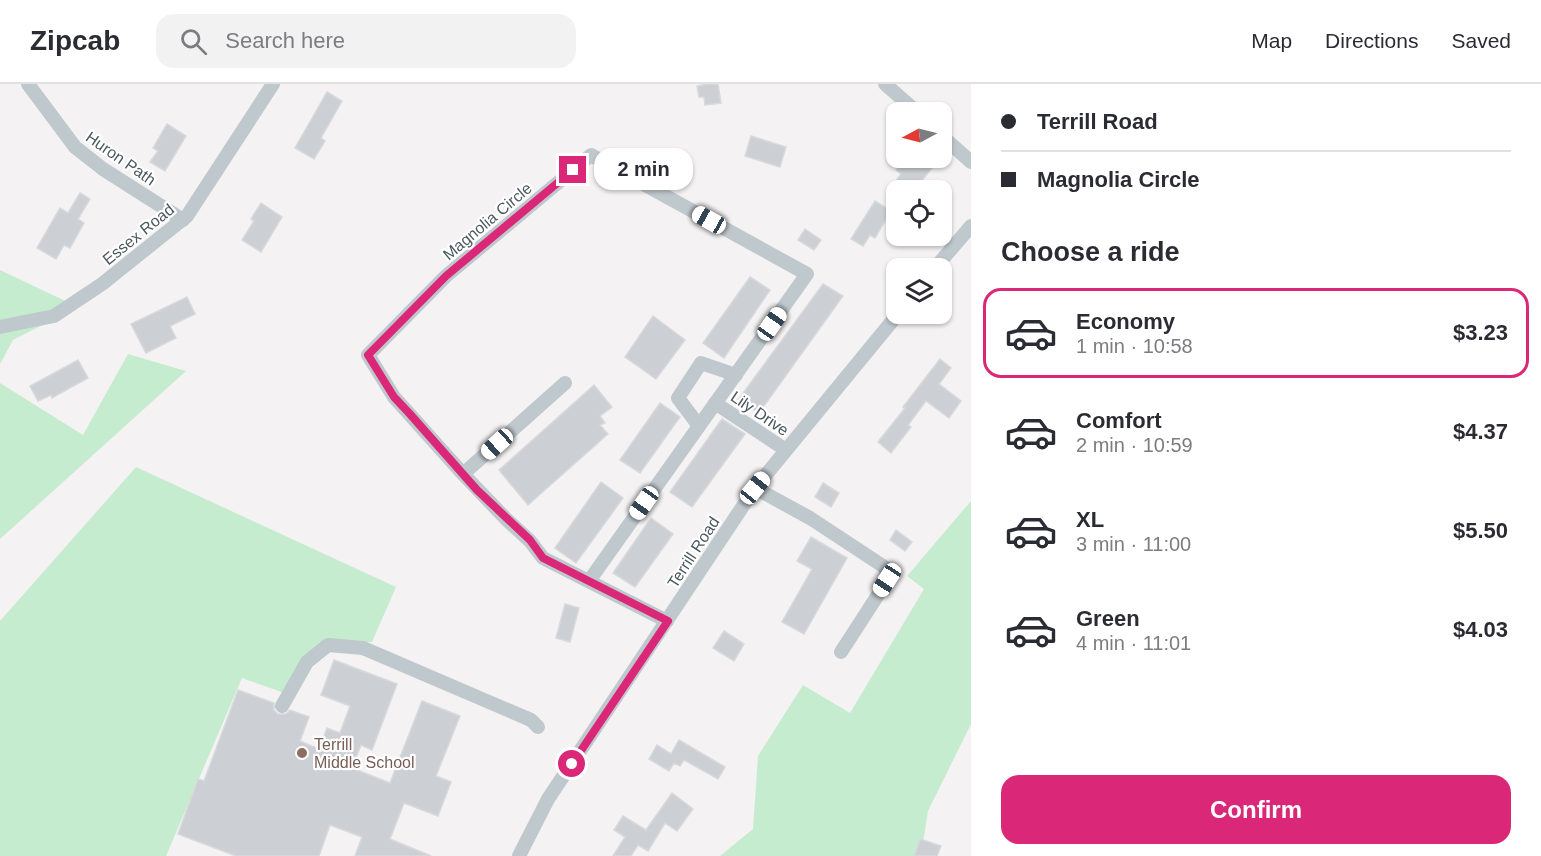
<!DOCTYPE html>
<html lang="en">
<head>
<meta charset="utf-8">
<style>
  :root { --surface:#fff; --page:#f2f2f3; --text:#2b2b33; --muted:#7c7c81; --line:#e1e1e2; --accent:#db2777 }
  body { margin:0; font-family:Helvetica,sans-serif; background:var(--page); color:var(--text); height:100vh; display:flex; flex-direction:column; font-size:22px; white-space:nowrap }
  * { box-sizing:border-box; margin:0 }
  p { font-size:20px; color:var(--muted) }
  .icon { flex:none; width:33px; height:33px; fill:none; stroke:currentColor; stroke-width:2; stroke-linecap:round; stroke-linejoin:round }
  .map { position:relative; flex:1; overflow:hidden }
  .drawer { display:flex; flex-direction:column; background:var(--surface); width:570px }
  .drawer>* { flex:none }
  .guide { display:grid; align-content:center; height:132px; padding:0 30px; background:var(--surface) }
  .needle { width:39px; rotate:263deg }
  .controls { position:absolute; left:886px; top:18px; display:grid; gap:12px }
  .controls a { display:grid; place-items:center; width:66px; height:66px; border-radius:12px; background:var(--surface); box-shadow:0 2px 4px #0004; font-size:30px }
  .end { position:absolute; width:27px; height:27px; margin:-14px; border:8px solid #db2777; background:#fff; box-shadow:0 0 0 3px #fff }
  .from { border-radius:50% }
  .bubble { position:absolute; height:42px; border-radius:18px; background:var(--surface); box-shadow:0 2px 4px #0004; font-size:20px; font-weight:700; line-height:42px; text-align:center }
  .car { position:absolute; width:18px; height:36px; margin:-18px -9px; border-radius:8px; box-shadow:0 0 4px 2px #0007; background:linear-gradient(#fff 24%,#345 0 40%,#fff 0 76%,#345 0 86%,#fff 0) }
  .guide b { display:flex; align-items:center; gap:21px; height:57px; font-size:22px }
  .guide b+b { border-top:2px solid var(--line) }
  .guide i { width:15px; height:15px; background:var(--text) }
  ul { padding:0; list-style:none }
  li { display:flex; align-items:center; gap:18px; height:90px; margin:0 12px 9px; padding:0 18px; border:3px solid transparent; border-radius:18px }
  li div { flex:1 }
  li b { display:block; font-size:22px }
  li em { font-style:normal; font-weight:700 }
  li.current { border-color:var(--accent) }
  li>.icon { width:54px; height:54px; stroke-width:1.5 }
  h2 { padding:0 30px; font-size:27px; line-height:72px }
  .cta { display:flex; gap:12px; margin-top:auto; padding:12px 30px }
  .cta a { flex:1; height:69px; border-radius:18px; background:var(--accent); color:#fff; font-size:24px; font-weight:700; line-height:69px; text-align:center }
  header { display:flex; align-items:center; gap:36px; box-sizing:border-box; height:84px; padding:0 30px; background:var(--surface); border-bottom:2px solid var(--line) }
  header strong { font-size:28px }
  nav { display:flex; gap:33px; margin-inline-start:auto; font-size:21px }
  .search { width:420px; height:54px; background:var(--page); display:flex; align-items:center; gap:15px; box-sizing:border-box; padding:0 21px; border-radius:18px; color:var(--muted); font-size:22px }
  main { display:flex; flex:1; min-height:0 }
  .map>svg:first-child { display:block }
</style>
</head>
<body>
<header>
<strong>Zipcab</strong>
<div class="search"><svg class="icon" aria-label="search" viewBox="0 0 24 24"><circle cx="10" cy="10" r="6"/><path d="M15 15l6 6"/></svg>Search here</div>
<nav><a>Map</a><a>Directions</a><a>Saved</a></nav>
</header>
<main>
<div class="map">
<svg width="971" height="772" viewBox="0 0 971 772">
  <rect width="100%" height="100%" fill="#f4f2f2"/>
  <g fill="#c6eccf">
    <polygon points="0,186 78,223 13,256 0,280"/>
    <polygon points="128,270 186,287 0,455 0,299 83,351"/>
    <polygon points="136,383 396,503 372,558 320,558 287,610 242,594 166,772 0,772 0,537"/>
    <polygon points="971,417 971,640 928,727 921,772 720,772 753,745 758,672 803,601 850,629 924,505 907,492"/>
  </g>
  <g fill="#ccd0d4" stroke="#d7d9dc" stroke-width="1.5">
    <polygon points="708,0 718,0 721,19 705,21 704,13 699,13 697,2"/>
    <polygon points="327,8 342,17 321,54 325,57 314,75 295,64"/>
    <polygon points="167,40 186,52 165,87 150,78 158,67 153,64"/>
    <polygon points="751,52 786,63 780,83 745,72"/>
    <polygon points="906,74 921,74 933,83 914,106 906,106 895,98 901,90 896,86"/>
    <polygon points="80,109 90,115 78,135 84,139 70,164 64,161 56,175 37,164 60,124 68,129"/>
    <polygon points="875,117 891,127 875,154 870,151 863,162 851,155"/>
    <polygon points="261,119 282,133 261,168 242,156 254,137 251,135"/>
    <polygon points="805,145 821,156 814,166 798,156"/>
    <polygon points="750,193 770,206 724,274 703,259"/>
    <polygon points="823,200 843,212 759,329 738,316"/>
    <polygon points="187,213 195,230 170,242 176,254 146,269 131,240"/>
    <polygon points="653,232 685,256 656,295 625,273"/>
    <polygon points="940,275 951,284 939,300 961,317 949,334 926,317 908,341 911,343 891,369 878,358 905,324 903,323"/>
    <polygon points="78,276 88,294 52,314 51,311 38,317 30,302"/>
    <polygon points="594,301 612,323 600,332 605,339 600,341 608,350 528,421 499,386"/>
    <polygon points="660,319 680,333 640,389 620,376"/>
    <polygon points="722,335 745,350 692,423 670,408"/>
    <polygon points="601,398 623,414 576,479 555,464"/>
    <polygon points="823,399 839,409 831,423 815,413"/>
    <polygon points="651,434 673,450 635,503 613,489"/>
    <polygon points="896,446 912,458 905,467 890,456"/>
    <polygon points="811,453 847,474 804,550 782,538 812,485 797,477"/>
    <polygon points="565,520 579,524 570,558 556,554"/>
    <polygon points="724,547 744,560 734,577 713,564"/>
    <polygon points="334,576 397,600 372,666 361,661 352,684 390,699 422,617 460,632 436,692 451,698 438,732 404,719 390,755 431,772 355,772 362,753 330,741 319,772 236,772 178,750 198,695 204,697 238,606 274,619 274,626 278,630 286,630 290,626 309,633 300,657 319,665 327,644 340,649 350,622 321,611"/>
    <polygon points="679,656 725,683 718,695 684,676 680,682 674,679 669,687 649,675 657,661 671,670"/>
    <polygon points="672,709 693,725 677,747 665,739 648,767 638,761 631,772 613,772 625,753 614,746 623,732 646,746"/>
    <polygon points="920,755 941,762 937,772 914,772"/>
  </g>
  <g fill="none" stroke-linecap="round" stroke-linejoin="round">
    <g stroke="#bfc8cd" stroke-width="14">
      <polyline points="28,0 75,63 103,85 183,136"/>
      <polyline points="885,0 917,28"/>
      <polyline points="942,52 971,78"/>
      <polyline points="935,184 971,142"/>
      <polyline points="0,243 54,232 102,200 187,132 273,0"/>
      <polyline points="715,319 786,366"/>
      <polyline points="699,342 678,314 701,279 736,291"/>
      <polyline points="463,390 565,299"/>
      <polyline points="755,404 810,434 886,484 887,497 841,568"/>
      <polyline points="589,497 807,190 591,71 446,192 368,271 394,313 463,390 506,435 530,457 543,474 667,537"/>
      <polyline points="282,622 307,578 328,561 363,564 531,636 538,643"/>
      <polyline points="519,772 548,715 755,404 898,230"/>
    </g>
  </g>
  <g fill="none" stroke-linecap="round" stroke-linejoin="round">
    <polyline stroke="#db2777" stroke-width="8" points="572,680 668,537 543,474 530,456 477,406 409,329 394,313 368,271 446,192 573,86"/>
  </g>
  <circle fill="#8d6e63" stroke="#fff" stroke-width="2" cx="302" cy="669" r="6"/>
  <g text-anchor="middle" stroke-width="4.5" stroke-linejoin="round" paint-order="stroke">
    <g font-size="16" fill="#4b585e" stroke="#fff">
      <text transform="translate(121 74) rotate(35)" y="6">Huron Path</text>
      <text transform="translate(487 137) rotate(-40)" y="6">Magnolia Circle</text>
      <text transform="translate(138 150) rotate(-39)" y="6">Essex Road</text>
      <text transform="translate(760 329) rotate(34)" y="6">Lily Drive</text>
      <text transform="translate(693 468) rotate(-57)" y="6">Terrill Road</text>
    </g>
    <g font-size="16" fill="#785e54" stroke="#fff" text-anchor="start">
      <text x="314" y="666">Terrill<tspan x="314" dy="18">Middle School</tspan></text>
    </g>
  </g>
</svg>
<div class="controls">
<a><svg class="needle" viewBox="-14 -14 28 28"><path d="M0-13l5 13h-10z" fill="#e53935"/><path d="M0 13l5-13h-10z" fill="#7c7c81"/></svg></a>
<a><svg class="icon" aria-label="locate" viewBox="0 0 24 24"><circle cx="12" cy="12" r="6"/><path d="M12 2v4M12 18v4M2 12h4M18 12h4"/></svg></a>
<a><svg class="icon" aria-label="layers" viewBox="0 0 24 24"><path d="M12 4l9 5-9 5-9-5zM3 14l9 5 9-5"/></svg></a>
</div>
<i class="end from" style="left:572px;top:680px"></i>
<i class="end" style="left:573px;top:86px"></i>
<div class="bubble" style="left:594px;top:64px;width:99px">2 min</div>
<i class="car" style="left:709px;top:136px;rotate:299deg"></i>
<i class="car" style="left:772px;top:240px;rotate:35deg"></i>
<i class="car" style="left:497px;top:360px;rotate:228deg"></i>
<i class="car" style="left:755px;top:404px;rotate:39deg"></i>
<i class="car" style="left:644px;top:419px;rotate:215deg"></i>
<i class="car" style="left:887px;top:496px;rotate:213deg"></i>
</div>
<section class="drawer">
<div class="guide">
<b><i class="from"></i>Terrill Road</b>
<b><i></i>Magnolia Circle</b>
</div>
<h2>Choose a ride</h2>
<ul>
<li class="current"><svg class="icon" aria-label="car" viewBox="0 0 24 24"><path d="M5 17H2v-5l4-1 3-4h7l3 4 3 1v5h-3M9 17h6M6 11h13"/><circle cx="7" cy="17" r="2"/><circle cx="17" cy="17" r="2"/></svg><div><b>Economy</b><p>1 min · 10:58</p></div><em>$3.23</em></li>
<li><svg class="icon" aria-label="car" viewBox="0 0 24 24"><path d="M5 17H2v-5l4-1 3-4h7l3 4 3 1v5h-3M9 17h6M6 11h13"/><circle cx="7" cy="17" r="2"/><circle cx="17" cy="17" r="2"/></svg><div><b>Comfort</b><p>2 min · 10:59</p></div><em>$4.37</em></li>
<li><svg class="icon" aria-label="car" viewBox="0 0 24 24"><path d="M5 17H2v-5l4-1 3-4h7l3 4 3 1v5h-3M9 17h6M6 11h13"/><circle cx="7" cy="17" r="2"/><circle cx="17" cy="17" r="2"/></svg><div><b>XL</b><p>3 min · 11:00</p></div><em>$5.50</em></li>
<li><svg class="icon" aria-label="car" viewBox="0 0 24 24"><path d="M5 17H2v-5l4-1 3-4h7l3 4 3 1v5h-3M9 17h6M6 11h13"/><circle cx="7" cy="17" r="2"/><circle cx="17" cy="17" r="2"/></svg><div><b>Green</b><p>4 min · 11:01</p></div><em>$4.03</em></li>
</ul>
<div class="cta"><a>Confirm</a></div>
</section>
</main>
</body>
</html>
